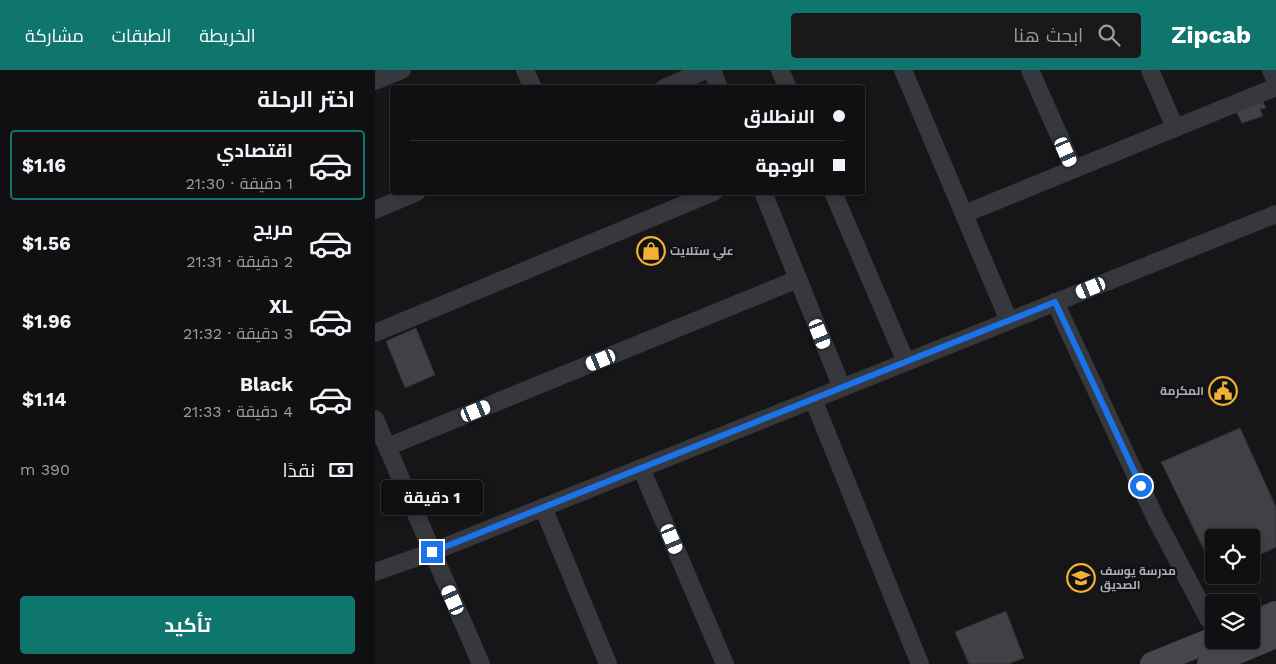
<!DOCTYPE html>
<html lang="ar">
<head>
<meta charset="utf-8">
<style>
  :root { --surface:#101012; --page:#19191b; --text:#f1f3f6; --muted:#9c9d9f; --line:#303032; --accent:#0f766e }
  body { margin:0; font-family:"Work Sans",Cairo,sans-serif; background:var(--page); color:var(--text); direction:rtl; height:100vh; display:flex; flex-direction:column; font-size:19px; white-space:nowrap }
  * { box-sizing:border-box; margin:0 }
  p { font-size:16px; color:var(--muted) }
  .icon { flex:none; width:28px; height:28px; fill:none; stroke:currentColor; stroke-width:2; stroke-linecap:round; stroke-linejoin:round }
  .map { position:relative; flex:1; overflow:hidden; direction:ltr }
  .panel { display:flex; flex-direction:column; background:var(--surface); width:375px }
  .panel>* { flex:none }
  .guide { position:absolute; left:15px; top:15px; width:475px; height:110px; border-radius:5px; box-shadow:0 2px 8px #0003,0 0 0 1px var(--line); direction:rtl; display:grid; align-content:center; height:110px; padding:0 20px; background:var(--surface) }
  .fabs { position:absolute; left:830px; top:459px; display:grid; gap:10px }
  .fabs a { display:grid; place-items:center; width:55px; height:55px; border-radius:5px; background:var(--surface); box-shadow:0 2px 8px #0003,0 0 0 1px var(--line); font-size:25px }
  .end { position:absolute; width:22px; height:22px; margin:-11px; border:6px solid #1a73e8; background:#fff; box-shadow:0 0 0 2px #fff }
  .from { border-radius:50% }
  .bubble { position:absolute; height:35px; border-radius:5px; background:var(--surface); box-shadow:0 2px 8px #0003,0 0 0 1px var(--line); font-size:16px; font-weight:700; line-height:35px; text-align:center; direction:rtl }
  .car { position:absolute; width:15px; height:30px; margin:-15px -8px; border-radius:6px; box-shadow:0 0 4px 1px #0007; background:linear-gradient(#fff 24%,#345 0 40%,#fff 0 76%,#345 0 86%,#fff 0) }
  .guide b { display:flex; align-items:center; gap:18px; height:48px; font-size:19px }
  .guide b+b { border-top:1px solid var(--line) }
  .guide i { width:12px; height:12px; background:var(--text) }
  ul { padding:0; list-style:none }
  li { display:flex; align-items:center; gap:15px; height:70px; margin:0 10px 8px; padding:0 10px; border:2px solid transparent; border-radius:5px }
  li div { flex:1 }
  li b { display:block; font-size:19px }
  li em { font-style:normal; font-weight:700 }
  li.selected { border-color:var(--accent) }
  li>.icon { width:45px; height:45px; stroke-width:1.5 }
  h2 { padding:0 20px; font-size:22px; line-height:60px }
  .pay { display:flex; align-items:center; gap:12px; height:55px; padding:0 20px; font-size:19px }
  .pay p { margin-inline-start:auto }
  .action { display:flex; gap:10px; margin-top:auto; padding:10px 20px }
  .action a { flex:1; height:58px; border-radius:5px; background:var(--accent); color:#fff; font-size:20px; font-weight:700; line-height:58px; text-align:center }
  header { display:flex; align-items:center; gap:30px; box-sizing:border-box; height:70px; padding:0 25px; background:var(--accent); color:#fff }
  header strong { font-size:24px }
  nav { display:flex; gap:28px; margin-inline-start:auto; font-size:18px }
  .search { width:350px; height:45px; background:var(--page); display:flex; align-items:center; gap:12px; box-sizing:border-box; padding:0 18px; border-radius:5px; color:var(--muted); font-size:19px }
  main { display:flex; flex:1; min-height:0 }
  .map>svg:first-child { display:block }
</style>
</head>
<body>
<header>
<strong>Zipcab</strong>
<div class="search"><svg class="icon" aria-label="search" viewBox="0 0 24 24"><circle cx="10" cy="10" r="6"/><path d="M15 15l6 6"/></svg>ابحث هنا</div>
<nav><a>الخريطة</a><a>الطبقات</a><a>مشاركة</a></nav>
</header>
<main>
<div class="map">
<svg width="901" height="594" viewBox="0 0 901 594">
  <rect width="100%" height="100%" fill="#161618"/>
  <g fill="#404145" stroke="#303034">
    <polygon points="888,32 891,38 885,39 888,46 867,53 861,41"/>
    <polygon points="41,258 60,305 30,318 11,271"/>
    <polygon points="865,358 901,437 901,477 876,489 876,468 839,468 839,500 786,392"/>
    <polygon points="631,541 649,588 633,594 594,594 580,562"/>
  </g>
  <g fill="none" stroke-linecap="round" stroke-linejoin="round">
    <g stroke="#37383d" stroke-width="18">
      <polyline points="150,0 158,18"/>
      <polyline points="337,0 344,18"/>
      <polyline points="405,0 413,18"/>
      <polyline points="528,0 634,251"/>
      <polyline points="655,0 699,99"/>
      <polyline points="775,0 800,58"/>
      <polyline points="896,0 901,11"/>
      <polyline points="0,11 27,0"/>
      <polyline points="289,18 331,0"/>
      <polyline points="388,122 467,318"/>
      <polyline points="458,122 531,292"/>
      <polyline points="0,140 42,122"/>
      <polyline points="589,144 901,17"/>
      <polyline points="680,232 781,449 834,550"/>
      <polyline points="0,263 339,122"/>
      <polyline points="438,329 545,594"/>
      <polyline points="0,349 106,594"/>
      <polyline points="12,377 423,209"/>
      <polyline points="266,398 350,594"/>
      <polyline points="168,437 233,594"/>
      <polyline points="0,502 57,482 901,144"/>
    </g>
    <g stroke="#45474d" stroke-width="24">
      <polyline points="876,553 901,543"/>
      <polyline points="777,594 839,569"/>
      <polyline points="834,594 901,566"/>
    </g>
  </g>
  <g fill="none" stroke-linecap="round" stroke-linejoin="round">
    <polyline stroke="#1a73e8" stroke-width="6" points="57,482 680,232 766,416"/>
  </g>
  <defs>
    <symbol id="shop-ring" viewBox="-11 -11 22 22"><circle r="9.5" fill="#111113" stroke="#f2b134" stroke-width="1.5"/><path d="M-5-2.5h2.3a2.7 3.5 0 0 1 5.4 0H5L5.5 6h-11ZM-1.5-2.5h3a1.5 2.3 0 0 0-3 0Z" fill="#f2b134"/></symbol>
    <symbol id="civic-ring" viewBox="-11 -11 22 22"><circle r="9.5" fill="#111113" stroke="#f2b134" stroke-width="1.5"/><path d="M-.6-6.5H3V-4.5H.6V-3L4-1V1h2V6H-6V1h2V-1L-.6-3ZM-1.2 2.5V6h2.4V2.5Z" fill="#f2b134"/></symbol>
    <symbol id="school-ring" viewBox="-11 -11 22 22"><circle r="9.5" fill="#111113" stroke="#f2b134" stroke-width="1.5"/><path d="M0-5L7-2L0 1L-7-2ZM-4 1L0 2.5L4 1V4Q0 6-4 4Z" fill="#f2b134"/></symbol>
  </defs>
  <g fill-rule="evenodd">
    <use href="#shop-ring" x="260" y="165" width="32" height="32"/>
    <use href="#civic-ring" x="832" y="305" width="32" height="32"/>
    <use href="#school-ring" x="690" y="492" width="32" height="32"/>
  </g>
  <g text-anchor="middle" stroke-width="4.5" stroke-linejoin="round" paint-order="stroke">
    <g font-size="12" font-weight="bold" fill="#a8adb8" stroke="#111113" text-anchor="start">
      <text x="295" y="185">علي ستلايت</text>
      <text x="829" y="325" text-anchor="end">المكرمة</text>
      <text x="725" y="505">مدرسة يوسف<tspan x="725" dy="14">الصديق</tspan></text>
    </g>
  </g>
</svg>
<div class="fabs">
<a><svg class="icon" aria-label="locate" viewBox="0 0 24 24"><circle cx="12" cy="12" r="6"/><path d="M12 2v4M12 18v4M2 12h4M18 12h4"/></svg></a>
<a><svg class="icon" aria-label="layers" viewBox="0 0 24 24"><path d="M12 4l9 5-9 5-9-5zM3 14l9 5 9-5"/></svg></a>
</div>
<i class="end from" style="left:766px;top:416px"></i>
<i class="end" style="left:57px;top:482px"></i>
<div class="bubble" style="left:6px;top:410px;width:102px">1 دقيقة</div>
<i class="car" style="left:691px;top:82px;rotate:156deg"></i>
<i class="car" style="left:716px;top:218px;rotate:248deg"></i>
<i class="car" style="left:445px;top:264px;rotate:158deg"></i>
<i class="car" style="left:226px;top:290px;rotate:248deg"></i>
<i class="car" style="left:101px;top:341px;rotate:68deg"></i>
<i class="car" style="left:297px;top:469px;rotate:157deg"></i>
<i class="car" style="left:78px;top:530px;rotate:336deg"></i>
<div class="guide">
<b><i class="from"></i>الانطلاق</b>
<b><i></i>الوجهة</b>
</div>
</div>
<section class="panel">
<h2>اختر الرحلة</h2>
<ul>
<li class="selected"><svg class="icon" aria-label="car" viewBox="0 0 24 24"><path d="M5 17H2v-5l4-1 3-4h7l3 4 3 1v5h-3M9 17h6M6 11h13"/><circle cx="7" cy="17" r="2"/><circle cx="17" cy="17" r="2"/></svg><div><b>اقتصادي</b><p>1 دقيقة · 21:30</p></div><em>$1.16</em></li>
<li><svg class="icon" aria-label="car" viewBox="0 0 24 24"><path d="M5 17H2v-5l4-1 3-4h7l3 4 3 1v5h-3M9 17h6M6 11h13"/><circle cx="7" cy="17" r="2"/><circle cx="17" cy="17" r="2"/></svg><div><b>مريح</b><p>2 دقيقة · 21:31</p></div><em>$1.56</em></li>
<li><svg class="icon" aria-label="car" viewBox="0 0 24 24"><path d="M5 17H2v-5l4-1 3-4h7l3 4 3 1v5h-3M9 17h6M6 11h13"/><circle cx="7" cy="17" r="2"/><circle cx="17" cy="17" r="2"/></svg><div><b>XL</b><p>3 دقيقة · 21:32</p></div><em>$1.96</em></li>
<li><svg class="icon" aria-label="car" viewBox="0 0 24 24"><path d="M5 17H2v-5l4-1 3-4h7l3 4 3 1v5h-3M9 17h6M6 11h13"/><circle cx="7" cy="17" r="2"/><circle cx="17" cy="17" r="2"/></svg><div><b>Black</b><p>4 دقيقة · 21:33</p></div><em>$1.14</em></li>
</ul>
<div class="pay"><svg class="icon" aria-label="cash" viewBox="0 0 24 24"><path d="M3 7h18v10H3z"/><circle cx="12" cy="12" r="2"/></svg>نقدًا<p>390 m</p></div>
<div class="action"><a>تأكيد</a></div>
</section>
</main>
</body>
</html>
